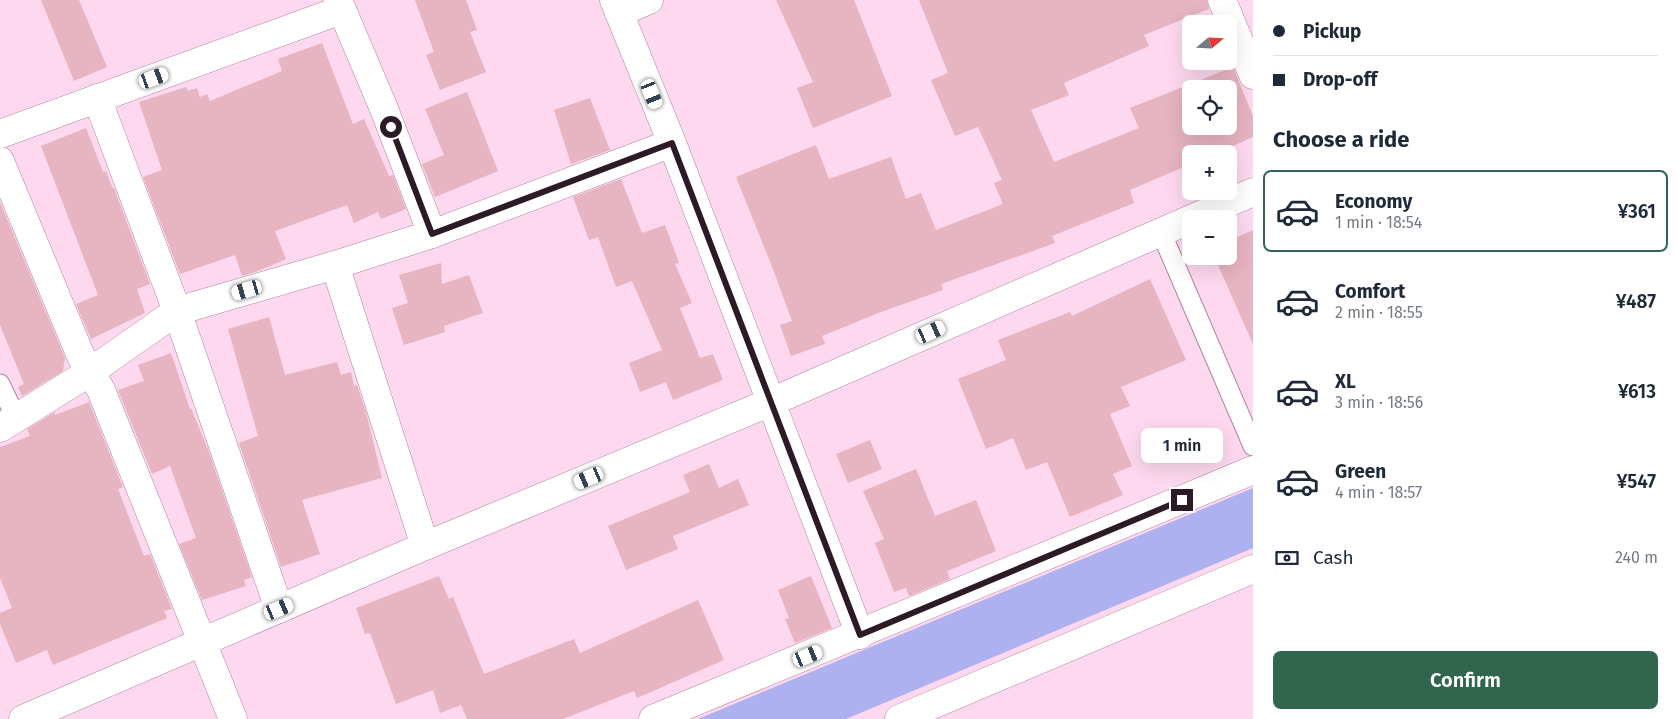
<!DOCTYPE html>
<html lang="en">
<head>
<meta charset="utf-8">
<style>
  :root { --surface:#fff; --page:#f6f6f7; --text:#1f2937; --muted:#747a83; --line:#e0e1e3; --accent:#30664d }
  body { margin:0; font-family:"Fira Sans",sans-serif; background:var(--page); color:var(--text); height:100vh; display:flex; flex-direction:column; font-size:19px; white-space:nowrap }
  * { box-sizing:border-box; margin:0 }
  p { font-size:16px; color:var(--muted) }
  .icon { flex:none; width:28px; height:28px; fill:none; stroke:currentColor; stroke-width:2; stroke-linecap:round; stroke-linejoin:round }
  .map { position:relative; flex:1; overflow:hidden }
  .drawer { display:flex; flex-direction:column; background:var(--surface); width:425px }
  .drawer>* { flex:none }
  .guide { display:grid; align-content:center; height:110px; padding:0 20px; background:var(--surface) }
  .needle { width:32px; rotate:71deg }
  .controls { position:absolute; left:1182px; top:15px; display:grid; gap:10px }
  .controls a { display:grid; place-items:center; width:55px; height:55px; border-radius:8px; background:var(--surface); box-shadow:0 5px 20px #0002; font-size:25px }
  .end { position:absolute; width:22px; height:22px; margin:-11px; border:6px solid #2c1b26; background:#fff; box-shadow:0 0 0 2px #fff }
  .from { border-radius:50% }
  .bubble { position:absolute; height:35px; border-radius:8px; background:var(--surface); box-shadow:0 5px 20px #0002; font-size:16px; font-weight:600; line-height:35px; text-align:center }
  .car { position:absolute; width:15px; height:30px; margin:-15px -8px; border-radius:6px; box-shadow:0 0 4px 1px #0007; background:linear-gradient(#fff 24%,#345 0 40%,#fff 0 76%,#345 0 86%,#fff 0) }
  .guide b { display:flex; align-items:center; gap:18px; height:48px; font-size:19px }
  .guide b+b { border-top:1px solid var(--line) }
  .guide i { width:12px; height:12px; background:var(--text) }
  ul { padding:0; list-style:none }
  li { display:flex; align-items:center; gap:15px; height:82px; margin:0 10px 8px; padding:0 10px; border:2px solid transparent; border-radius:8px }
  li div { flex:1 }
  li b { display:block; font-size:19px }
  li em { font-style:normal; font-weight:600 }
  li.selected { border-color:var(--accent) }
  li>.icon { width:45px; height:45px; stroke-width:1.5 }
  h2 { padding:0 20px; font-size:22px; line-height:60px }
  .pay { display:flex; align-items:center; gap:12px; height:55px; padding:0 20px; font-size:19px }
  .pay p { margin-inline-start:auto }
  .action { display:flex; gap:10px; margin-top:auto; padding:10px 20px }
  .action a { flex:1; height:58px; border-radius:8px; background:var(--accent); color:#fff; font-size:20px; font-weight:600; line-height:58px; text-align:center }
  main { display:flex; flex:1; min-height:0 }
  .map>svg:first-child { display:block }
</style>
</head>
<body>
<main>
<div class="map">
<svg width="1253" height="719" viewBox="0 0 1253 719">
  <rect width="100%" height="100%" fill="#fdd8ee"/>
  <polygon fill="#aeb1f0" points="1253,488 1253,548 846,719 698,719"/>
  <g fill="#e7b4c1" fill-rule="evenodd">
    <polygon points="41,0 79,0 107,67 74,81"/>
    <polygon points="415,0 466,0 477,30 470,32 486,72 440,90 426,55 434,52"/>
    <polygon points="776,0 854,0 892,96 813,128 797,88 813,82"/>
    <path d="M919,0H1207L1209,9L1144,35L1149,46L1064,83L1069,95L1031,110L1054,162L1139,128L1130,108L1233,67L1253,116V137L1215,154H1191V164L1130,190L1134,203L1052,236L1055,243L941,284L943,290L881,312L822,336L825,344L791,356L780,325L792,321L773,269L736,177L816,145L829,179L891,157L906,199L921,193L936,230L1003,204L994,183L1002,180L978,127L955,136L931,80L948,73ZM1191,89H1229V126H1191Z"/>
    <polygon points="322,43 353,124 364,119 389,176 393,175 406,209 381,219 378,212 354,223 347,205 275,231 286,259 258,271 242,276 235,255 180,274 143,177 162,170 139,102 186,87 188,91 197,88 200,97 207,94 210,101 282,71 278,59"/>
    <polygon points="467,92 498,171 435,197 422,164 444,155 425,109"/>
    <polygon points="590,98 610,150 571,164 554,110"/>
    <polygon points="86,128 103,172 106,171 113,189 114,188 150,284 137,289 145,313 91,339 76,304 98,295 41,146"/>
    <polygon points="621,179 642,233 665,225 679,263 675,264 692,303 680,308 700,358 713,354 723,380 673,400 666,382 640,392 629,363 662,350 632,281 616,287 598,237 589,240 573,197"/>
    <polygon points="0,202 65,358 63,371 22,396 18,387 24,384 0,325"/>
    <polygon points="1253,230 1253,344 1214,256 1229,256 1229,241"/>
    <polygon points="441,263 442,284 469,275 483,313 444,326 445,332 404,345 392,308 408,303 399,275"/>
    <polygon points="1150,279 1186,360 1121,387 1130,406 1110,414 1132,466 1113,474 1123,495 1070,517 1047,462 1026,470 1013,438 986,449 958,379 1006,360 998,340 1070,312 1072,316"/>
    <polygon points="269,317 285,375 337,362 341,375 351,372 354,386 357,385 366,412 382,478 302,500 320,554 281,567 239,443 258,436 228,329"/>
    <polygon points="171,353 190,409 191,408 209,452 252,577 244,580 246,586 202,600 179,544 196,538 170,466 152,474 118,390 144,381 138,365"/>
    <polygon points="89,402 123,487 118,489 144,556 150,554 172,609 164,611 167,618 53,665 47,650 16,663 0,624 0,613 12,608 0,578 0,447 30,436 27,429 55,412 55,415"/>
    <polygon points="870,440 882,469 848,483 836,454"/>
    <polygon points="709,464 719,488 738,479 749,505 673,536 678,549 626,570 608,526 690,492 683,475"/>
    <polygon points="916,469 935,516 976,500 996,551 947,571 950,579 909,596 906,588 894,592 875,543 884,539 863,491"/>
    <polygon points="439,576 449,599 453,597 484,674 574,639 580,653 698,600 724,660 637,698 634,691 563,719 467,719 461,705 440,713 433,690 396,704 370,633 365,634 356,608"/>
    <polygon points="811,576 832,628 795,643 785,619 789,618 778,590"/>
  </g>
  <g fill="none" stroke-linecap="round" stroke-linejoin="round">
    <defs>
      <g id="service">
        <polyline points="1161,232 1253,446"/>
        <polyline points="0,384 16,418"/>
      </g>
      <g id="minor">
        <polyline points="338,0 384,109 432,234"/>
        <polyline points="614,0 672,143 860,635"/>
        <polyline points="1222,0 1253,75"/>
        <polyline points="619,13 649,0"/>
        <polyline points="97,98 177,311 279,609"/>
        <polyline points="0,134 341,10"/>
        <polyline points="0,161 80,354 101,390 233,719"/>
        <polyline points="335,265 425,546"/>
        <polyline points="0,428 90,372 177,311 335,265 432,234 672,143"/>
        <polyline points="653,719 1253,470"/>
        <polyline points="899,719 1253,569"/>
      </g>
      <polyline id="tertiary" points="23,719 425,546 771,402 1253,192"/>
    </defs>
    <use href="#service" stroke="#ae849e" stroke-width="21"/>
    <use href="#minor" stroke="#ae849e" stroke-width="29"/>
    <use href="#tertiary" stroke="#ae849e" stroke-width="29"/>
    <use href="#service" stroke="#fff" stroke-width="19"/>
    <use href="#minor" stroke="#fff" stroke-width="28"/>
    <use href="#tertiary" stroke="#fff" stroke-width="28"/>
  </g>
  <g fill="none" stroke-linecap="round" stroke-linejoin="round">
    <polyline stroke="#2c1b26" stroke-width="6" points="391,127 432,234 672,143 860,635 1182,500"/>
  </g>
</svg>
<div class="controls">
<a><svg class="needle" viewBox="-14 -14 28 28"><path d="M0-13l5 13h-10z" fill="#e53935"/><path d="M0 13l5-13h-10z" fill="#747a83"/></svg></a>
<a><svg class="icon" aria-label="locate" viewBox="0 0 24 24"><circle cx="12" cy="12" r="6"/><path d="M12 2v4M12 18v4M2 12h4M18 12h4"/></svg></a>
<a>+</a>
<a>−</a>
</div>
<i class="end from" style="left:391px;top:127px"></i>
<i class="end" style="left:1182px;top:500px"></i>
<div class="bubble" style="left:1141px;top:428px;width:82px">1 min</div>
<i class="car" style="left:154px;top:78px;rotate:70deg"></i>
<i class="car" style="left:652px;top:94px;rotate:158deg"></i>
<i class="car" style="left:247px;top:290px;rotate:254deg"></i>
<i class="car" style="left:931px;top:332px;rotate:66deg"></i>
<i class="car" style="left:589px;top:478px;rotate:247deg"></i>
<i class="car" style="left:279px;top:609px;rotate:67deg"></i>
<i class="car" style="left:808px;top:656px;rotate:68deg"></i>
</div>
<section class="drawer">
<div class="guide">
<b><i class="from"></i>Pickup</b>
<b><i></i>Drop-off</b>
</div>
<h2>Choose a ride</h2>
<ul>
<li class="selected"><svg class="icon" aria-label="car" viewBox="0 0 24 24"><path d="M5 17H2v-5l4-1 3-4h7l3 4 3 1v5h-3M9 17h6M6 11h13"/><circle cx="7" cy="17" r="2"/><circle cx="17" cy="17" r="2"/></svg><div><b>Economy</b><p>1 min · 18:54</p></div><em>¥361</em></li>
<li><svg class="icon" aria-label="car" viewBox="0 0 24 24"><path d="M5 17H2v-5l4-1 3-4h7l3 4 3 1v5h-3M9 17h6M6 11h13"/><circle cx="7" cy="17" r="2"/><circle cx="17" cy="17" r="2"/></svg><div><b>Comfort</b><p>2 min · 18:55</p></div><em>¥487</em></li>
<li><svg class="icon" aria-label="car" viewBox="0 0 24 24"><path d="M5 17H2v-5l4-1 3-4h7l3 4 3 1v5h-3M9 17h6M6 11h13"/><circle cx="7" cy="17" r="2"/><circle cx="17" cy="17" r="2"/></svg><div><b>XL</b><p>3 min · 18:56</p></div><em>¥613</em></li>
<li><svg class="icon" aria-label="car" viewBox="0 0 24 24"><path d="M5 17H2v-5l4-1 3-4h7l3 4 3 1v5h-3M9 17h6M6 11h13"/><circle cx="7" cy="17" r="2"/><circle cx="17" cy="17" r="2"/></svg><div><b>Green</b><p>4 min · 18:57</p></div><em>¥547</em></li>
</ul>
<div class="pay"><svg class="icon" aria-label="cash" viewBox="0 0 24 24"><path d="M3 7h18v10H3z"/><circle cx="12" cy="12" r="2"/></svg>Cash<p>240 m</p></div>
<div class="action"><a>Confirm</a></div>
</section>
</main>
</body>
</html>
